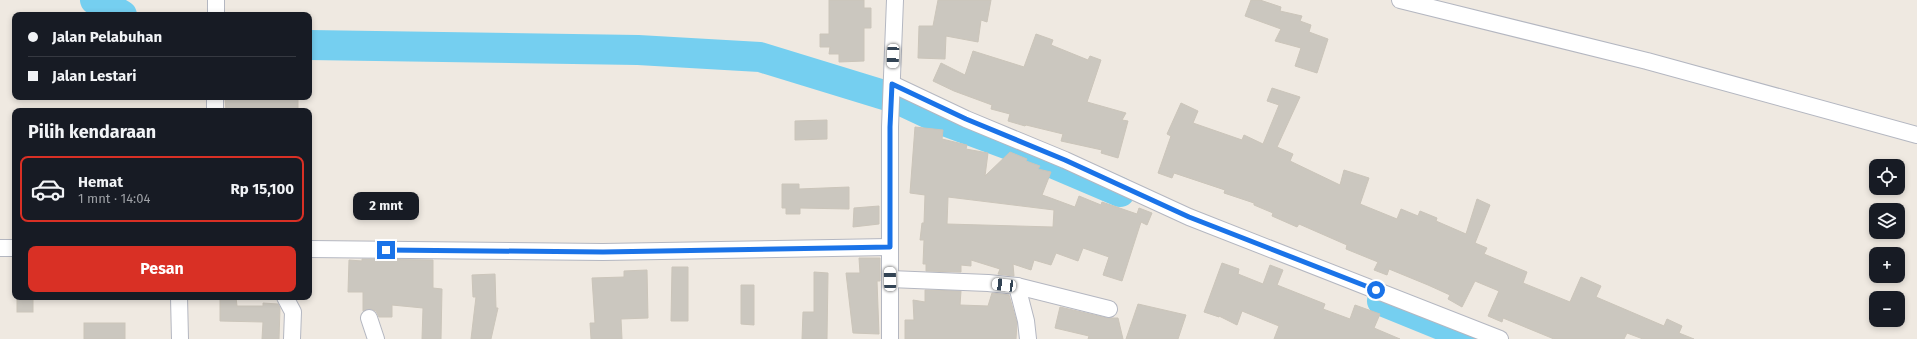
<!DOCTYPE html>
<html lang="id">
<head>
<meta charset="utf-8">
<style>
  :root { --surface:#171b24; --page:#242831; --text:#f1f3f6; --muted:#9ea1a6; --line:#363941; --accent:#d93025 }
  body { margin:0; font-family:"Fira Sans",sans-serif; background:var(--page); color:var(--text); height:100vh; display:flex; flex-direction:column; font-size:15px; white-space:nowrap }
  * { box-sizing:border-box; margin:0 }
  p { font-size:13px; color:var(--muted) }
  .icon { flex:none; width:22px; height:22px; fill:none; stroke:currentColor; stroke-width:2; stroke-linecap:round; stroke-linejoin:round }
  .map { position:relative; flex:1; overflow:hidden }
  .side { position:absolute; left:12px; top:108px; width:300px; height:192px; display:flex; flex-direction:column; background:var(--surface); border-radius:8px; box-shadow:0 2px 6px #0003 }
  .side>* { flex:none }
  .banner { position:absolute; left:12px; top:12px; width:300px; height:88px; border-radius:8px; box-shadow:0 2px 6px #0003; display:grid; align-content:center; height:88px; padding:0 16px; background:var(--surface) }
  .buttons { position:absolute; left:1869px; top:159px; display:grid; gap:8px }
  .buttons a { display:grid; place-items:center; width:36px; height:36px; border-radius:8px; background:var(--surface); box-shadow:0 2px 6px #0003; font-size:20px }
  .end { position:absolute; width:18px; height:18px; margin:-9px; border:5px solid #1a73e8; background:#fff; box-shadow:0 0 0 2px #fff }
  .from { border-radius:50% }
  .bubble { position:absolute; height:28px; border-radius:8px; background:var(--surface); box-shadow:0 2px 6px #0003; font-size:13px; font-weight:700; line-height:28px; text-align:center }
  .car { position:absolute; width:12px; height:24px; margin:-12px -6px; border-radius:5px; box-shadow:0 0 3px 1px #0007; background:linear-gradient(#fff 24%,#345 0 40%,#fff 0 76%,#345 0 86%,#fff 0) }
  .banner b { display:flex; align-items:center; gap:14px; height:38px; font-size:15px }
  .banner b+b { border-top:1px solid var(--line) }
  .banner i { width:10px; height:10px; background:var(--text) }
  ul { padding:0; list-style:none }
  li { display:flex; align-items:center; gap:12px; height:66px; margin:0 8px 6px; padding:0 8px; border:2px solid var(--line); border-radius:8px }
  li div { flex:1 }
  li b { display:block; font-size:15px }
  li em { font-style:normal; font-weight:700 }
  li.current { border-color:var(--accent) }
  li>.icon { width:36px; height:36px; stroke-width:1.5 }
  h2 { padding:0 16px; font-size:18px; line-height:48px }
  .action { display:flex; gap:8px; margin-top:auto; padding:8px 16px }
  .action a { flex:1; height:46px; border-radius:8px; background:var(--accent); color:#fff; font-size:16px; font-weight:700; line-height:46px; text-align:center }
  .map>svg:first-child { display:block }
</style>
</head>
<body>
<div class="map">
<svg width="1917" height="339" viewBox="0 0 1917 339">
  <rect width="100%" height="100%" fill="#efe9e1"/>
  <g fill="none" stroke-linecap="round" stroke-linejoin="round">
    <g stroke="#75cff0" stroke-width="30">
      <polyline points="95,0 122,15"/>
      <polyline points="309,45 638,50 760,57 897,99 944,121 1017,148 1120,192"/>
      <polyline points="1382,301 1475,339"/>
    </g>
  </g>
  <g fill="#cbc7bf" stroke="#cbc5ba" fill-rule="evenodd">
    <polygon points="829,0 864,0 864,8 871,8 871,28 864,28 864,61 839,62 839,54 829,54 830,47 820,47 820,34 829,34"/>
    <polygon points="938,0 991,0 987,22 981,20 978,42 946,36 945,59 918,58 919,26 933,26"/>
    <polygon points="1251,0 1260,0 1281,7 1280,11 1302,16 1300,21 1311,25 1309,32 1328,39 1317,73 1295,66 1301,48 1275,41 1281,29 1245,16"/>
    <polygon points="1036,34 1053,40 1051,45 1088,60 1090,56 1101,60 1087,102 1126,113 1122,120 1128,121 1118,158 1101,153 1102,150 1061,141 1063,134 1026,125 1025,126 1008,121 1010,114 991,109 992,105 954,91 933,81 941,63 965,75 973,51 1024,67"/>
    <polygon points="1272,88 1300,97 1277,147 1293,154 1290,161 1340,185 1344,170 1369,178 1360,204 1397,219 1401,209 1418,216 1420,211 1437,218 1436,221 1466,234 1477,199 1490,205 1475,243 1487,248 1484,254 1527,272 1523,283 1570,302 1581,277 1601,286 1596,297 1664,326 1667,319 1682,326 1679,333 1694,339 1643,339 1627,333 1624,339 1554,339 1503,318 1502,322 1488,316 1499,291 1475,281 1462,307 1448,299 1450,295 1428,285 1389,269 1387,275 1374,270 1378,262 1346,249 1347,245 1299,224 1297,227 1272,216 1273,213 1254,205 1254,203 1224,193 1225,190 1174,173 1172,178 1158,173 1171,136 1167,134 1181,103 1198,111 1193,123 1242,140 1244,135 1263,144 1279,105 1267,101"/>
    <polygon points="225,97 298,97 298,111 226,111"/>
    <polygon points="827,120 827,139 795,140 795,121"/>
    <path d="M915,127L943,130L942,139L967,145L966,149L988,153L985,176L1010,152L1027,159L1026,161L1040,166L1038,169L1051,172L1042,195L1048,197L1075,207L1079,196L1101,205L1102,202L1137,214L1139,208L1152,213L1147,225L1141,222L1122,281L1103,275L1109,257L1083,248L1078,261L1056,253L1051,265L1034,260L1031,270L1013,264L1014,276L998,274L1000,269L971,260V266L961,265V272L926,271V264H923L924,240H920L922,223H924L925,195L910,193ZM948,197L1054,210L1053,227L947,224Z"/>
    <polygon points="782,184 799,184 799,189 849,187 849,209 800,208 800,214 786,214 786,208 782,208"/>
    <polygon points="879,206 879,224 853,227 854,208"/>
    <polygon points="859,258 880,258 880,281 877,281 879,334 853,333 846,273 860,273"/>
    <polygon points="362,259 433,260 433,288 442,289 441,339 422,339 423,308 392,305 392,317 379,317 376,311 371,309 363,311 363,292 348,292 349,260 362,261"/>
    <polygon points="1222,263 1239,269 1238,274 1263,284 1270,265 1283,270 1277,285 1325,304 1323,309 1350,319 1355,305 1380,314 1374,328 1400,339 1274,339 1279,326 1242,311 1237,325 1219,316 1219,317 1204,312"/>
    <polygon points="672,267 688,267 688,321 671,321"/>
    <polygon points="647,270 648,318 621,319 622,339 591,339 590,323 595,323 592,278 624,277 624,271"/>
    <polygon points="814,272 828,273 827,339 802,339 803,312 814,312"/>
    <polygon points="495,274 496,308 498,308 491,339 471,339 476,297 473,297 472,275"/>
    <polygon points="741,285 754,285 754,325 741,324"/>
    <polygon points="925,290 961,291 960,305 988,306 992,293 1009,295 1017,323 1016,339 905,339 905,320 914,320 913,300 925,302"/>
    <rect x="17" y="297" width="16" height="15"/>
    <polygon points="220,297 236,297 237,306 263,306 263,303 278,304 280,308 279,339 262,339 263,322 220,321"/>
    <polygon points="1138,304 1186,315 1178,339 1126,339"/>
    <polygon points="1060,307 1107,318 1118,318 1123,339 1088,339 1089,336 1055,328"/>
    <rect x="84" y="323" width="41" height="16"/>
  </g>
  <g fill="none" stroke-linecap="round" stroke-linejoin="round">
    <defs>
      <g id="street">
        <polyline points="1400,0 1647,61 1917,135"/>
        <polyline points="216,15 216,0"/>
        <polyline points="892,84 966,119 1065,160 1189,217 1500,339"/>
        <polyline points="215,97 215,111"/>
        <polyline points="0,248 15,248"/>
        <polyline points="309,249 603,252 889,247"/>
        <polyline points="890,279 988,283 1017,286 1026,321 1028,339"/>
        <polyline points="1017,286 1109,309"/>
        <polyline points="179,297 180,339"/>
        <polyline points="285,297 293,312 292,339"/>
        <polyline points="369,318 376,339"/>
        <polyline points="890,339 890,127 895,0"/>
      </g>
    </defs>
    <use href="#street" stroke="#b4b7c1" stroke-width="18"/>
    <use href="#street" stroke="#fff" stroke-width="16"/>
  </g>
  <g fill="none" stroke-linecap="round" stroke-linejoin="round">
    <polyline stroke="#1a73e8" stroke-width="5" points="386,250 603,252 890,247 890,127 892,84 966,119 1065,160 1189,217 1376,290"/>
  </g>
</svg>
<div class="buttons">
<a><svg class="icon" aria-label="locate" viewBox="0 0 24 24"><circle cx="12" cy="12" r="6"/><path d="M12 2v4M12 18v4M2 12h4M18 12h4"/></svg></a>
<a><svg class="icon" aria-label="layers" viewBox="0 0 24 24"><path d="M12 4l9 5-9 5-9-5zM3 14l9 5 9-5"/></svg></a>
<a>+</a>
<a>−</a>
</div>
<i class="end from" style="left:1376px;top:290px"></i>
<i class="end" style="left:386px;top:250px"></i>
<div class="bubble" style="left:353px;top:192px;width:66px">2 mnt</div>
<i class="car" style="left:893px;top:56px;rotate:182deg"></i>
<i class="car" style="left:890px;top:279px;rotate:359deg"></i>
<i class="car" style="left:1004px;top:285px;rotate:277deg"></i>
<div class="banner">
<b><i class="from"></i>Jalan Pelabuhan</b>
<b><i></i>Jalan Lestari</b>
</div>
<section class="side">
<h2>Pilih kendaraan</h2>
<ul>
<li class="current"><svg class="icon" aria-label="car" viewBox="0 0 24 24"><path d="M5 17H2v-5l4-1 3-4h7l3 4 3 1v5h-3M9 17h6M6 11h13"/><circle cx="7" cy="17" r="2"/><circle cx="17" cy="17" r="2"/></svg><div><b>Hemat</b><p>1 mnt · 14:04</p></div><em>Rp 15,100</em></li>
</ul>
<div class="action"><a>Pesan</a></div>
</section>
</div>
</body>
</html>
